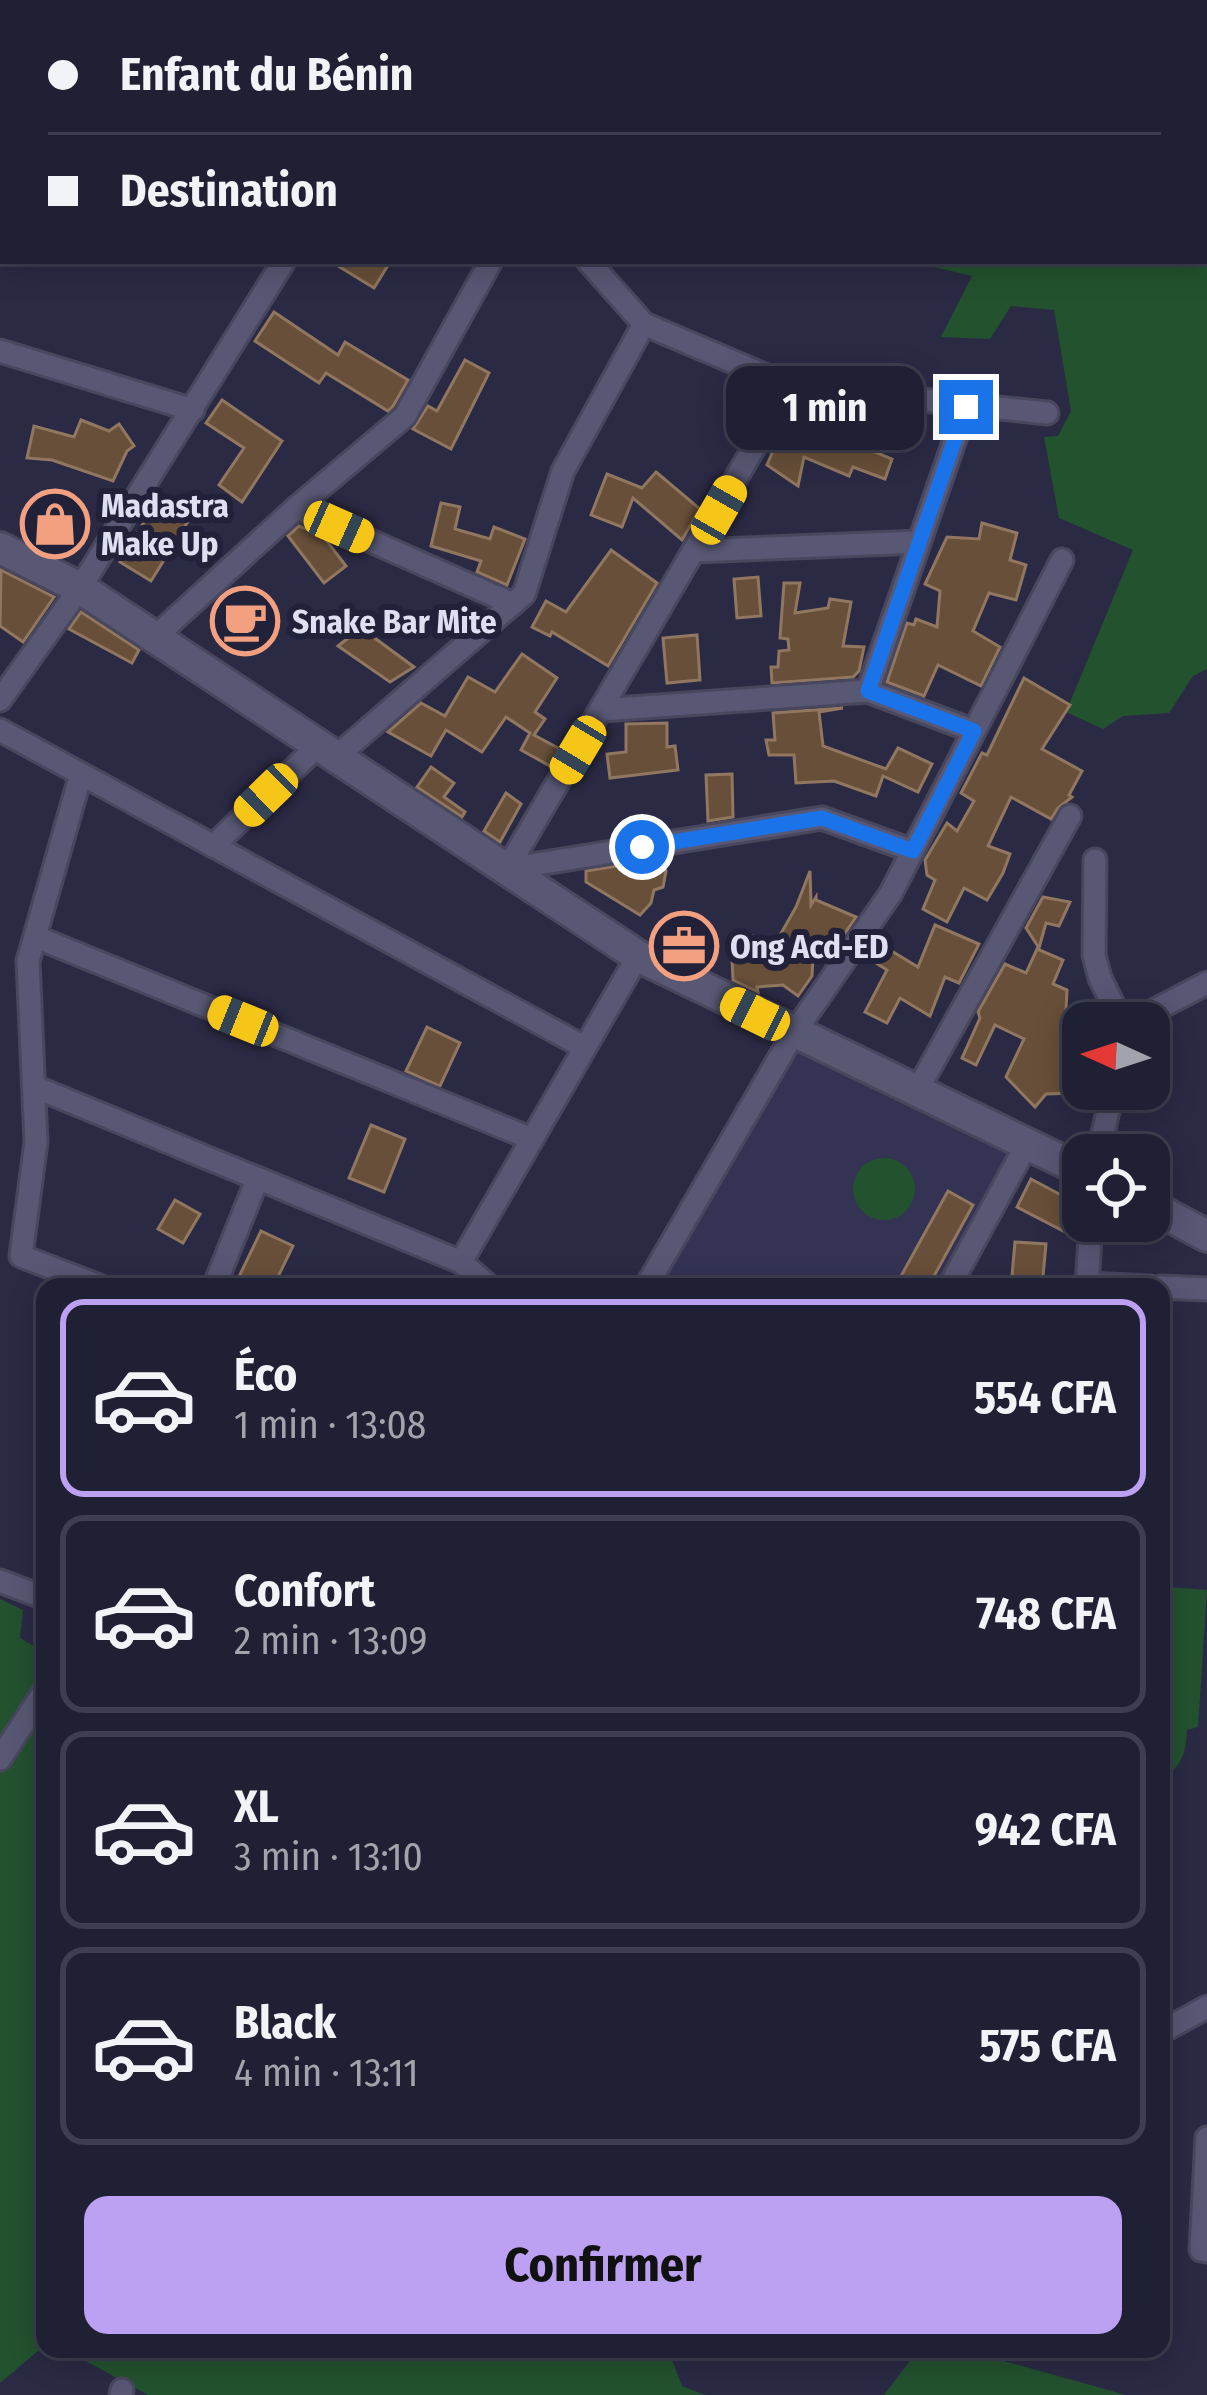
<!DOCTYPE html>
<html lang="fr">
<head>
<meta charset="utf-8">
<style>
  :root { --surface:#202034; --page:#2d2d40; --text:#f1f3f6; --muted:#a2a3ac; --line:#3d3e4f; --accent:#bca0f2 }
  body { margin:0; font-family:"Fira Sans Condensed",sans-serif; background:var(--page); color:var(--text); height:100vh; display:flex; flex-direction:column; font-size:45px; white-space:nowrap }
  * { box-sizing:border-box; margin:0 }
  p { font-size:39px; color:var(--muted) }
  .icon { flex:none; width:66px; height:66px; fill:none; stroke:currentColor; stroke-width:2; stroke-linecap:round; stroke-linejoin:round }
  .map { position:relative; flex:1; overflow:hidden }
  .drawer { position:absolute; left:36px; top:1278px; width:1134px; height:1080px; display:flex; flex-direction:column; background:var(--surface); border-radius:24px; box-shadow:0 6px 30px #0003,0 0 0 3px var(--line) }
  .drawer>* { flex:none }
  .guide { position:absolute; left:0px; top:0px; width:1209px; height:264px; box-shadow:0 6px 30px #0003,0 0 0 3px var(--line); display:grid; align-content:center; height:264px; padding:0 48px; background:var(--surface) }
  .needle { width:78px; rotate:273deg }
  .fabs { position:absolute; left:1062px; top:1002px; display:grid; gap:24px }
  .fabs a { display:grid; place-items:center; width:108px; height:108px; border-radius:24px; background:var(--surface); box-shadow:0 6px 30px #0003,0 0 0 3px var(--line); font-size:60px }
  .end { position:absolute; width:54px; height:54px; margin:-27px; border:15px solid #1a73e8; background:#fff; box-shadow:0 0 0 6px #fff }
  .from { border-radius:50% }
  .bubble { position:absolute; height:84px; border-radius:24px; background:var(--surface); box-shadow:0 6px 30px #0003,0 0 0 3px var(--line); font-size:39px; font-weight:700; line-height:84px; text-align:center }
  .car { position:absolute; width:36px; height:72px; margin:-36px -18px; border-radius:15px; box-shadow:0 0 9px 3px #0007; background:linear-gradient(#f5c518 24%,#345 0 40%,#f5c518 0 76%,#345 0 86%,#f5c518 0) }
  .guide b { display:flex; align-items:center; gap:42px; height:114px; font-size:45px }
  .guide b+b { border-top:3px solid var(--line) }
  .guide i { width:30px; height:30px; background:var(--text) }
  ul { padding:21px 0 0; list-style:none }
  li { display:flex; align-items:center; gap:36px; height:198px; margin:0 24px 18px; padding:0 24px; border:6px solid var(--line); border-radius:24px }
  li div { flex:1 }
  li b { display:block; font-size:45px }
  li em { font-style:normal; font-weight:700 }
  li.current { border-color:var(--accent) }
  li>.icon { width:108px; height:108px; stroke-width:1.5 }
  .action { display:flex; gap:24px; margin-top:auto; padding:24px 48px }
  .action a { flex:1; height:138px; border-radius:24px; background:var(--accent); color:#111; font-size:48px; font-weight:700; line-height:138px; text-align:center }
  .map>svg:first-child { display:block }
</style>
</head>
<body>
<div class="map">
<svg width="1207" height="2395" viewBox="0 0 1207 2395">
  <rect width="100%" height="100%" fill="#2b2a45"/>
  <polygon fill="#343354" points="806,1036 1019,1140 934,1287 659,1287"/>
  <g fill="#23522f">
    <polygon points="503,0 1037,0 505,3"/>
    <polygon points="1207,204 1207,669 1193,676 1169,713 1123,716 1103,729 1066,712 1133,550 1059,518 1044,437 1058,436 1071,411 1054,310 1011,306 990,339 941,337 972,276 909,261 1206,261"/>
    <circle cx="884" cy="1189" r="31"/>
    <path d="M1168,1587L1207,1590L1198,1727L1187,1730C1186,1752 1182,1768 1161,1778V1590Z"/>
    <polygon points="0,1599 23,1610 20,1638 45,1653 45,2345 0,2383"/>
    <polygon points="64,2349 668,2349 682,2386 705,2395 148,2395"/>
    <polygon points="919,2349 961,2349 1126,2395 884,2395"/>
  </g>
  <g fill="#684f39" stroke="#917760" stroke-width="3">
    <polygon points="330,261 377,261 387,267 374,288"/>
    <polygon points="274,312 338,355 345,342 408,380 393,406 388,411 326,373 319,383 255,341"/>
    <polygon points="465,360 489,373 451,449 413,429 428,406 437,411"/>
    <polygon points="222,400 282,441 242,502 219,485 244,448 206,423"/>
    <polygon points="81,420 109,431 119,424 134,446 127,451 113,481 52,460 27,458 34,426 74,437"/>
    <polygon points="783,428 833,442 835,435 892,459 885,479 853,467 849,476 804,457 798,486 767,465"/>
    <polygon points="656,472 700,509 682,540 633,498 622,527 591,515 607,474 642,488"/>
    <polygon points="441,503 460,507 455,529 490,539 494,527 525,539 507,585 477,572 481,561 431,546"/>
    <polygon points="155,504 187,523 151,581 120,562"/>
    <polygon points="982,523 1017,533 1010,560 1026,565 1016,600 989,593 973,631 1000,647 981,686 938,665 924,696 887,682 907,623 914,625 916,619 937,627 940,591 925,584 947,537 979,539"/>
    <polygon points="299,526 323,536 346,566 324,583 288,536"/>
    <polygon points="611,550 657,583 608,666 552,632 550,636 532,627 546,601 566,612"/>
    <polygon points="1,570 54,597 23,642 0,626"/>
    <polygon points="758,577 761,616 737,618 734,579"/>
    <polygon points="784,583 800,583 795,613 828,608 830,599 851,602 843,646 864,647 859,671 853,677 772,683 771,667 778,667 779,651 789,650 788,639 780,638"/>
    <polygon points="81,612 139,650 132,663 69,629"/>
    <polygon points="361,628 414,667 390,682 338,646"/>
    <polygon points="697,635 700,680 667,683 663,638"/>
    <polygon points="522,654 557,678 535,712 545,719 534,735 560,749 550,766 521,750 530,733 506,717 482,752 446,730 431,756 388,732 421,703 445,716 468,677 495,692"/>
    <polygon points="1024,678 1070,705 1042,749 1082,771 1069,795 1072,797 1058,808 1051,819 1011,797 988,846 1010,854 1003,873 987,900 964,888 947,922 923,909 935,880 927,875 925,860 947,823 957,831 974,801 961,793 982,753 987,755"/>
    <polygon points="843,708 819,712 823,746 886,769 898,748 932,764 918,792 883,776 876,796 834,781 796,783 794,755 769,755 766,740 775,740 773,713"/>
    <polygon points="667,723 667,747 675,746 678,770 610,778 607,754 626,752 626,724"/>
    <polygon points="431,767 454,783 444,797 465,812 462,817 417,787"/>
    <polygon points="732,774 733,817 708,821 706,775"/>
    <polygon points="506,793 521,804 500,842 484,831"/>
    <polygon points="666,858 662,865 666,871 663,887 654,890 651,903 640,915 586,882 586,871"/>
    <polygon points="810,871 811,905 816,897 816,900 856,917 843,936 835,932 832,941 814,938 812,976 798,996 783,985 757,987 758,992 733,980 731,938 752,936 753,943 775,944 796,907"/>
    <polygon points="1043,897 1070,902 1059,926 1046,923 1039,948 1026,928"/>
    <polygon points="935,925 979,944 959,983 945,977 930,1016 900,998 887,1023 865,1012 887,970 876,963 885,947 918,967"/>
    <polygon points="1037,949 1063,960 1053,984 1067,990 1065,1029 1083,1029 1083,1047 1074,1047 1076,1093 1046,1094 1035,1107 1006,1077 1024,1039 995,1025 976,1065 962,1058 980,1018 978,1012 1005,964 1026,973"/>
    <polygon points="427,1027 460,1043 440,1086 406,1071"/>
    <polygon points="371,1125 405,1139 384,1192 349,1178"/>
    <polygon points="1031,1179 1063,1196 1073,1197 1071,1235 1017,1207"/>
    <polygon points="948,1191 973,1205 928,1287 895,1287"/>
    <polygon points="175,1200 200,1214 183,1243 158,1229"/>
    <polygon points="261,1231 293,1246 273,1287 234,1287"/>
    <polygon points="1015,1242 1046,1244 1042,1287 1011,1287"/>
  </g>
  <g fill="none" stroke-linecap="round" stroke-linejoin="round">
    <defs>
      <g id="street">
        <polyline points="313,0 317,3"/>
        <polyline points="442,3 443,0"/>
        <polyline points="588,261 644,324 790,386 1047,413"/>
        <polyline points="0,351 193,410"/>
        <polyline points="296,508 513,604"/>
        <polyline points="696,551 919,542"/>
        <polyline points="154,638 296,508 405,416 491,261"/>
        <polyline points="868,691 966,407"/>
        <polyline points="0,700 80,588 284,261"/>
        <polyline points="602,710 868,691 974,731"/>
        <polyline points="0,730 584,1047"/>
        <polyline points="337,756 524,594 563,471 644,324"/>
        <polyline points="81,774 28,961 36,1142 21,1256 102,1287"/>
        <polyline points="213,846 319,745"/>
        <polyline points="1095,860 1094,955 1100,978 1122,1023"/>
        <polyline points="507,869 790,386"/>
        <polyline points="507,869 822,818 913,851"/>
        <polyline points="36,937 532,1139"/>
        <polyline points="1130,1023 1207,983"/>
        <polyline points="35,1087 461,1262 490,1287"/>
        <polyline points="918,1089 1070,816"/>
        <polyline points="1098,1155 1113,1089"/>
        <polyline points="461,1262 638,956"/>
        <polyline points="1087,1284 1150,1287"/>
        <polyline points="214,1287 257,1180"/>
        <polyline points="646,1287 794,1033 891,893 1062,560"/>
        <polyline points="949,1287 1027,1144"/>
        <polyline points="1087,1287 1091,1221"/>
        <polyline points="1161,1287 1207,1289"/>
        <polyline points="0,1581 45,1598"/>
        <polyline points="0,1759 45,1690"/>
        <polyline points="1161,2032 1207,2007"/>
        <polyline points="1207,2138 1201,2250 1207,2251"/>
        <polyline points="121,2395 122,2390"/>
      </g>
      <g id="secondary">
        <polyline points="0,548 80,588 638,956 1083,1171"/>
        <polyline points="1149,1205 1207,1236"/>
      </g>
    </defs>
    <use href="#street" stroke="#49475e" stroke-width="27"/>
    <use href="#secondary" stroke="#49475e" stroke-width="36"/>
    <use href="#street" stroke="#585875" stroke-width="21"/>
    <use href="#secondary" stroke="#585875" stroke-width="30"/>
  </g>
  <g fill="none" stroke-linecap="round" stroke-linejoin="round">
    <polyline stroke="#1a73e8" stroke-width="15" points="642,847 822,818 913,851 974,731 868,691 966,407"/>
  </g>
  <defs>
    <symbol id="shop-ring" viewBox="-11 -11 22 22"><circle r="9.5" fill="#21213a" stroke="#f3a081" stroke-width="1.5"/><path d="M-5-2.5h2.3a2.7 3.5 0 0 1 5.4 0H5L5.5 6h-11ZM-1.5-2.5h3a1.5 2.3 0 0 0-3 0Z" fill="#f3a081"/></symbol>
    <symbol id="cafe-ring" viewBox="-11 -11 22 22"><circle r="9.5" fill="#21213a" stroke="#f3a081" stroke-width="1.5"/><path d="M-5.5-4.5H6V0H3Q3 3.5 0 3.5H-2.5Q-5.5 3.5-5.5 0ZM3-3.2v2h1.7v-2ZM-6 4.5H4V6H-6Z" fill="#f3a081"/></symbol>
    <symbol id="office-ring" viewBox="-11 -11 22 22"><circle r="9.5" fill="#21213a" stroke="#f3a081" stroke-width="1.5"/><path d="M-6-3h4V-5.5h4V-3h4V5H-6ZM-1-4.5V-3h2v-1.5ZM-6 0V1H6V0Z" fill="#f3a081"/></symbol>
  </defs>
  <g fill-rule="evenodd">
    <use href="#shop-ring" x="17" y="486" width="76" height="76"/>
    <use href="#cafe-ring" x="207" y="583" width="76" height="76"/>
    <use href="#office-ring" x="646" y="908" width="76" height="76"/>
  </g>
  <g text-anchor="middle" stroke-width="12" stroke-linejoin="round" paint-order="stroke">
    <g font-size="33" font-weight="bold" fill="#dfdff1" stroke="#21213a" text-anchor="start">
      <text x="101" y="517">Madastra<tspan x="101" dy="38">Make Up</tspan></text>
      <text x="292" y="633">Snake Bar Mite</text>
      <text x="730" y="958">Ong Acd-ED</text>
    </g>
  </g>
</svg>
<div class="fabs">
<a><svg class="needle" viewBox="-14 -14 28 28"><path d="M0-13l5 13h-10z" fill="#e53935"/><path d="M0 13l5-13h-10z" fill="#a2a3ac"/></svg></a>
<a><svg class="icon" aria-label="locate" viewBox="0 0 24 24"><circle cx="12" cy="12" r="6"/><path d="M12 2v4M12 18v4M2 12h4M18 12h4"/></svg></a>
</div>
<i class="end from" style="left:642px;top:847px"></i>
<i class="end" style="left:966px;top:407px"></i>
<div class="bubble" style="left:726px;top:366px;width:198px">1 min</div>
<i class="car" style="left:719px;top:510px;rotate:30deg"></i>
<i class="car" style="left:339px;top:527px;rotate:114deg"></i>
<i class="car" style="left:578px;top:750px;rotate:211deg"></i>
<i class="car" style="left:266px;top:795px;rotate:226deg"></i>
<i class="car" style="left:755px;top:1014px;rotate:296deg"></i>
<i class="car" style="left:243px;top:1021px;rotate:292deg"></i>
<div class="guide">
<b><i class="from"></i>Enfant du Bénin</b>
<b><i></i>Destination</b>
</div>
<section class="drawer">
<ul>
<li class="current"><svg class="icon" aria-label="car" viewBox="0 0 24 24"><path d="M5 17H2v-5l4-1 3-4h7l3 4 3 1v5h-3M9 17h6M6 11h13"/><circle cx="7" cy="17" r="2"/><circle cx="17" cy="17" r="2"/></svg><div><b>Éco</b><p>1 min · 13:08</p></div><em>554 CFA</em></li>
<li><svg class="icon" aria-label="car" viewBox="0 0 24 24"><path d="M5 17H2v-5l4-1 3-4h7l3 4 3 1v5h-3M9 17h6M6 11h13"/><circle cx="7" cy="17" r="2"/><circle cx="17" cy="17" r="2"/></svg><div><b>Confort</b><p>2 min · 13:09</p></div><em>748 CFA</em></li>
<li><svg class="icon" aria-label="car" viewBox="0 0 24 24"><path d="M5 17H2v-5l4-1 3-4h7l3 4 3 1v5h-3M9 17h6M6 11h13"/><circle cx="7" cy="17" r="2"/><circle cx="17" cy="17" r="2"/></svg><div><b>XL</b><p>3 min · 13:10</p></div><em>942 CFA</em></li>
<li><svg class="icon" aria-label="car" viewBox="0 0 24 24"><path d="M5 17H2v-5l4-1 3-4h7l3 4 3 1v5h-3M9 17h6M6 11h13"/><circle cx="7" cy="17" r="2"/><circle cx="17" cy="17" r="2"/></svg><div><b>Black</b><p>4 min · 13:11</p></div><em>575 CFA</em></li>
</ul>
<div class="action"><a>Confirmer</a></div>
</section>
</div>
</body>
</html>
